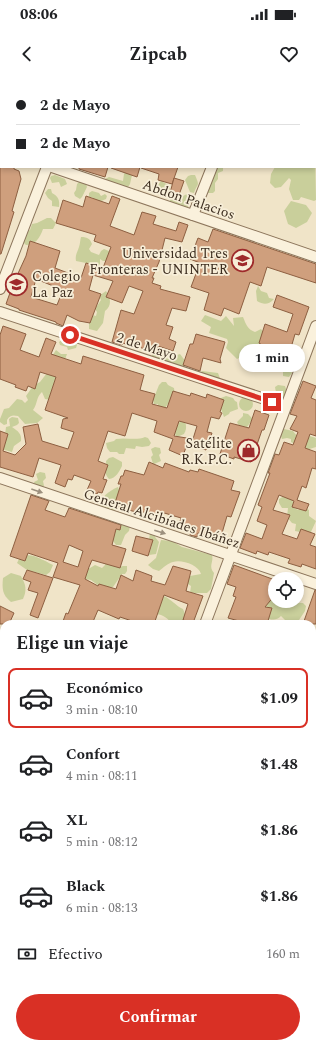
<!DOCTYPE html>
<html lang="es">
<head>
<meta charset="utf-8">
<style>
  :root { --surface:#fff; --page:#f6f6f6; --text:#202124; --muted:#757577; --line:#e0e0e0; --accent:#d93025 }
  body { margin:0; font-family:Spectral,serif; background:var(--page); color:var(--text); height:100vh; display:flex; flex-direction:column; font-size:15px; white-space:nowrap }
  * { box-sizing:border-box; margin:0 }
  p { font-size:13px; color:var(--muted) }
  .icon { flex:none; width:22px; height:22px; fill:none; stroke:currentColor; stroke-width:2; stroke-linecap:round; stroke-linejoin:round }
  .map { position:relative; flex:1; overflow:hidden }
  .drawer { position:absolute; left:0px; top:540px; width:316px; height:428px; display:flex; flex-direction:column; background:var(--surface); border-radius:12px 12px 0 0; box-shadow:0 2px 6px #0003 }
  .drawer>* { flex:none }
  .hud { position:absolute; left:0px; top:0px; width:316px; height:88px; box-shadow:0 2px 6px #0003; display:grid; align-content:center; height:88px; padding:0 16px; background:var(--surface) }
  .tools { position:absolute; left:268px; top:492px; display:grid; gap:8px }
  .tools a { display:grid; place-items:center; width:36px; height:36px; border-radius:50%; background:var(--surface); box-shadow:0 2px 6px #0003; font-size:20px }
  .end { position:absolute; width:18px; height:18px; margin:-9px; border:5px solid #d93025; background:#fff; box-shadow:0 0 0 2px #fff }
  .from { border-radius:50% }
  .bubble { position:absolute; height:28px; border-radius:14px; background:var(--surface); box-shadow:0 2px 6px #0003; font-size:13px; font-weight:700; line-height:28px; text-align:center }
  .hud b { display:flex; align-items:center; gap:14px; height:38px; font-size:15px }
  .hud b+b { border-top:1px solid var(--line) }
  .hud i { width:10px; height:10px; background:var(--text) }
  ul { padding:0; list-style:none }
  li { display:flex; align-items:center; gap:12px; height:60px; margin:0 8px 6px; padding:0 8px; border:2px solid transparent; border-radius:8px }
  li div { flex:1 }
  li b { display:block; font-size:15px }
  li em { font-style:normal; font-weight:700 }
  li.active { border-color:var(--accent) }
  li>.icon { width:36px; height:36px; stroke-width:1.5 }
  h2 { padding:0 16px; font-size:18px; line-height:48px }
  .pay { display:flex; align-items:center; gap:10px; height:44px; padding:0 16px; font-size:15px }
  .pay p { margin-inline-start:auto }
  .action { display:flex; gap:8px; margin-top:auto; padding:8px 16px }
  .action a { flex:1; height:46px; border-radius:24px; background:var(--accent); color:#fff; font-size:16px; font-weight:700; line-height:46px; text-align:center }
  .status { display:flex; justify-content:space-between; align-items:center; height:28px; padding:0 20px; background:var(--surface); direction:ltr }
  .status svg { height:11px; fill:currentColor }
  header { display:flex; justify-content:space-between; align-items:center; height:52px; padding:0 16px; background:var(--surface); font-size:18px; font-weight:700 }
  .map>svg:first-child { display:block }
</style>
</head>
<body>
<div class="status"><b>08:06</b><svg viewBox="0 0 49 12"><path d="M0 12V9h3v3zM5 12V6h3v6zM10 12V3h3v9zM15 12V0h3v12zM26 1h20v11H26zM47 4h2v5h-2z"/></svg></div>
<header><svg class="icon" aria-label="back" viewBox="0 0 24 24"><path d="M15 5l-7 7 7 7"/></svg>Zipcab<svg class="icon" aria-label="heart" viewBox="0 0 24 24"><path d="M12 20l-8-8c-3-5 5-10 8-4 3-6 11-1 8 4z"/></svg></header>
<div class="map">
<svg width="316" height="968" viewBox="0 0 316 968">
  <rect width="100%" height="100%" fill="#f0e4c8"/>
  <g fill="#c9cf9b">
    <polygon points="315,68 316,120 314,121 301,117 299,120 293,120 289,109 291,100 289,98 281,107 275,108 270,103 271,94 275,87 315,87"/>
    <polygon points="213,87 223,87 223,91 218,93 218,99 215,103 215,111 213,113 208,113 206,110"/>
    <polygon points="128,89 132,95 130,104 126,110 104,103 105,99 109,97 123,101 124,94"/>
    <polygon points="55,95 65,99 67,104 61,107 59,102 52,103 50,98 51,96"/>
    <path d="M191,95H195C200,107 198,102 194,113L190,112L185,100L188,96Z"/>
    <polygon points="80,101 86,104 87,107 82,117 80,119 75,116 74,113 76,110 77,104"/>
    <polygon points="161,101 170,106 170,109 168,111 163,110 159,113 157,112 155,109"/>
    <path d="M48,109H51L52,113C58,116 60,120 59,127L52,126V121L48,118L45,113Z"/>
    <polygon points="92,111 99,113 101,116 105,114 107,116 106,119 99,122 94,120 92,117 89,118 89,113"/>
    <path d="M189,113L192,114L193,119C189,122 189,127 186,129L183,128L182,125L171,123L170,122V116L175,115L181,117Z"/>
    <polygon points="291,121 306,125 312,133 307,142 296,148 288,144 284,131"/>
    <path d="M47,138H51L56,143L53,149H43C40,158 35,165 26,165L23,162L24,153L30,150L32,144L37,143Z"/>
    <path d="M81,157C88,157 90,159 92,164L89,169L91,172L99,175L101,171L104,169L109,171L110,174L107,181H103L100,179V184L97,187L86,183L76,181C75,175 77,173 79,167C80,164 80,161 81,157Z"/>
    <path d="M258,206L261,211L267,213L269,218L274,219C268,225 264,225 257,221L256,211Z"/>
    <path d="M106,211C111,218 112,226 105,231L103,243L97,251L89,249V243L92,235L96,236L97,232L95,229L101,220L99,216Z"/>
    <path d="M205,235L221,241L226,236L234,246L233,238L243,237C246,244 247,249 255,252L261,249L266,255L264,276L255,281L250,268L248,267L245,275L237,279L226,268L228,262L227,259L209,253L211,247L201,241Z"/>
    <polygon points="63,259 75,262 77,265 76,268 68,270 67,267 60,265 59,262"/>
    <polygon points="155,269 161,270 166,278 171,280 177,275 180,274 186,282 186,286 184,288 155,279 152,276 152,272"/>
    <path d="M56,270L61,274H67L50,320L45,319L42,312C36,317 38,323 33,330L43,338L37,343L25,344L18,336C13,335 10,335 7,340V344L4,345L0,342V339L4,329L9,328L17,319L22,320L25,323L28,320L26,316L33,306L40,302L47,293L49,281Z"/>
    <polygon points="283,280 290,287 292,293 289,297 283,296 283,290 277,291 275,288 278,281"/>
    <polygon points="202,291 218,293 221,301 219,308 214,309 196,301"/>
    <path d="M162,302H166L168,305L174,308C176,316 169,322 165,328L158,326V324H154L153,320L159,305Z"/>
    <path d="M278,305L285,306L287,312L286,315L283,318C277,317 276,313 275,307Z"/>
    <polygon points="226,316 233,318 235,321 237,322 238,329 230,332 229,334 224,337 221,329 221,318"/>
    <circle cx="246" cy="324" r="7"/>
    <polygon points="243,333 248,334 253,339 247,347 239,346 237,342 243,336"/>
    <path d="M12,337L18,338L19,343L17,345L12,347C18,351 22,354 21,361L14,366L12,372L1,369L5,355L6,347L10,346L9,339Z"/>
    <path d="M181,341L185,342C187,347 186,350 184,354L177,357L175,354L176,345Z"/>
    <path d="M278,349H284L293,351C297,357 300,357 307,358L310,356L316,358V367L306,370L291,362V359L287,358L282,359Z"/>
    <path d="M145,357L148,358L151,363L149,366L142,367L136,366L135,369L126,368L124,374H119L117,372H110L107,368L106,363L114,361L116,359C127,357 136,361 145,357Z"/>
    <polygon points="155,367 160,368 161,373 159,375 161,381 154,384 153,384 151,377 153,375 151,369"/>
    <path d="M113,377L122,382V386C119,392 116,398 109,399C102,390 107,390 106,381L109,378Z"/>
    <polygon points="40,392 45,393 46,398 43,401 44,406 36,409 34,402 38,400 36,394"/>
    <path d="M118,407L121,416L118,429L113,431L100,427C100,417 109,411 118,407Z"/>
    <polygon points="284,416 290,416 293,422 294,428 298,430 305,427 309,430 309,436 316,441 310,454 295,451 296,444 292,443 287,437 288,428 282,428 279,423 279,419"/>
    <polygon points="121,443 130,446 129,451 125,455 121,465 116,465 113,461 116,449 121,447"/>
    <polygon points="150,453 156,455 155,457 159,462 156,474 149,475 145,474 149,474 152,465 149,460"/>
    <path d="M161,460L172,461L182,467L212,475C214,482 208,486 214,493L211,509L207,513H190L191,506L188,504V499L190,496L201,494C199,485 181,479 173,482C168,483 163,488 159,491L153,489L148,485L156,478Z"/>
    <path d="M25,475C36,475 43,480 53,485L50,492L46,495L27,490L17,483L19,479L25,481Z"/>
    <polygon points="105,483 119,487 123,486 127,486 127,491 125,494 122,494 113,507 108,507 102,505 99,506 91,500 85,499 86,489 90,488 95,485 102,488 105,485"/>
    <path d="M11,493L21,496C26,505 27,510 23,519L11,522C2,515 2,508 3,498Z"/>
    <path d="M164,516C171,519 176,526 183,529L185,534L184,540C169,548 172,539 161,535C159,534 155,534 152,534Z"/>
    <path d="M275,516V521C285,521 293,523 303,523L306,526L305,531L299,540L301,544H278L281,541L285,540L281,536C277,540 274,540 269,539L266,528L267,523Z"/>
    <polygon points="1,839 4,839 4,879 0,879 0,840"/>
  </g>
  <g fill="#cf9f7d" stroke="#8d5f41" fill-rule="evenodd">
    <polygon points="0,87 14,87 14,89 19,91 21,99 12,131 14,132 1,174 0,174"/>
    <polygon points="79,87 108,87 105,97 79,89"/>
    <polygon points="111,87 140,87 137,97 111,88"/>
    <polygon points="141,87 178,87 172,104 158,100 159,94 141,88"/>
    <polygon points="174,98 184,101 179,115 170,113"/>
    <path d="M86,116L109,124L112,116L120,119L110,146L134,155L142,132L156,136L153,144L176,151L179,142L188,145L182,162L165,158L159,182L152,198H154L152,203L161,206L160,209L190,217L186,231L172,228L166,245L173,247L169,259L176,262L173,271L158,266L156,274L137,266L136,268L123,263L122,265L112,262L121,230L134,234L143,211L129,206L122,223L106,217L113,201L93,195L89,210L101,214L90,243L79,241L67,235L63,246L56,243V242L19,230V229L6,224L11,210L10,209L13,199L15,200L26,176L30,161L60,171L55,188L81,198L86,183L103,188L111,167L94,161L96,155L56,143L63,120L83,127ZM36,199L63,210L57,225L31,217Z"/>
    <polygon points="213,149 316,184 316,203 267,187 261,206 250,202 239,234 224,228 221,236 204,230 209,213 191,207 200,183 190,179 198,158 208,162"/>
    <polygon points="277,215 309,227 299,255 295,254 286,285 258,277 262,265 259,263 265,244 287,252 293,234 273,227"/>
    <path d="M3,246L26,254L20,270L39,277L46,258L56,262L51,274L81,284L83,276L144,295L140,310L155,314L152,324L167,328L173,311L190,316L191,313L206,318L207,314L224,320L220,332L222,333L219,339L211,337L207,352L212,353L206,370L187,364L183,376L169,370L173,359L154,352L157,341L132,333L125,356L108,351L98,381L108,385L103,399L107,400L102,413L98,412L97,414L87,410L91,401L74,395L72,400L68,399L65,407L55,403L61,385L39,378L33,397L0,387V351L8,354L3,371L15,375L26,364L23,347L38,344L42,361L68,369L74,352L61,348L63,339L68,338L45,330L56,297L40,292L35,309L28,306L26,311L15,307L16,305L0,299V255ZM179,341L197,346L193,359L174,356Z"/>
    <polygon points="196,254 225,262 220,279 221,283 203,278 200,291 183,285 190,264 193,264"/>
    <polygon points="303,301 316,306 311,318 316,320 316,356 310,354 305,368 316,372 316,389 312,388 306,408 302,406 297,420 309,424 306,431 292,427 294,421 279,415 273,430 290,435 282,454 297,459 301,449 315,454 310,465 316,467 316,489 302,484 301,487 288,483 290,479 269,472 268,475 257,471 256,474 240,468 246,453 262,459 267,445 257,441 262,427 258,425 270,393 268,393 275,374 279,375 284,362 293,365 298,352 290,349 297,336 290,334"/>
    <polygon points="255,330 269,335 264,350 262,350 251,382 234,377 234,379 220,374 230,343 249,348"/>
    <polygon points="149,382 163,388 165,383 189,392 190,390 198,392 199,389 234,401 231,410 240,412 231,437 227,436 220,460 198,453 197,457 190,455 191,451 178,447 181,438 161,432 159,437 137,430 136,432 114,426 121,404 118,404 121,396 123,396 125,390 144,395"/>
    <path d="M31,415L49,421L45,430L65,437L69,428L121,445L120,450L116,449L112,465L126,469L120,488L92,480L89,487L85,499L98,506L99,504L116,509L121,495L133,501L136,490L152,496L151,501L165,505L173,486L191,491L186,511L203,516L193,543L183,540L188,524L164,515L154,544H141L120,537L119,539L98,530L92,544H62L66,533L68,534L80,505L53,497L58,483L28,473L25,481L10,476ZM69,465L83,471L78,487L63,482Z"/>
    <polygon points="136,456 153,460 148,476 132,471"/>
    <polygon points="234,485 275,500 275,515 265,527 272,528 267,544 238,544 239,541 228,538 236,517 233,516 236,507 227,504"/>
    <polygon points="27,490 53,498 38,538 30,535 38,513 28,510 31,502 23,499"/>
    <polygon points="315,510 316,510 316,544 303,544"/>
    <polygon points="0,526 14,533 9,544 0,544"/>
  </g>
  <g fill="none" stroke-linecap="round" stroke-linejoin="round">
    <defs>
      <g id="minor">
        <polyline points="79,1 79,0"/>
        <polyline points="244,1 244,0"/>
        <polyline points="0,71 1,71"/>
        <polyline points="52,87 316,177"/>
        <polyline points="193,135 212,87"/>
        <polyline points="0,209 47,87"/>
        <polyline points="0,232 286,326"/>
        <polyline points="0,398 316,504"/>
        <polyline points="205,544 316,246"/>
        <polyline points="0,911 4,912"/>
        <polyline points="0,950 4,938"/>
        <polyline points="294,964 305,968"/>
      </g>
      <g id="tertiary">
        <polyline points="0,563 4,565"/>
        <polyline points="312,669 316,671"/>
        <polyline points="0,675 4,676"/>
        <polyline points="312,778 316,778"/>
        <polyline points="160,968 162,964"/>
        <polyline points="183,968 184,964"/>
      </g>
      <g id="trunk">
        <polyline points="0,604 4,605"/>
        <polyline points="0,623 4,625"/>
        <polyline points="312,709 316,711"/>
        <polyline points="312,732 316,733"/>
      </g>
    </defs>
    <use href="#minor" stroke="#8d765c" stroke-width="12"/>
    <use href="#tertiary" stroke="#8d765c" stroke-width="14"/>
    <use href="#trunk" stroke="#5b4430" stroke-width="19"/>
    <use href="#minor" stroke="#faf1dc" stroke-width="10"/>
    <use href="#tertiary" stroke="#faf1dc" stroke-width="12"/>
    <use href="#trunk" stroke="#eabe7c" stroke-width="17"/>
  </g>
  <defs><path id="oneway-solid" d="M-6-.8H1V-3.2L6.5 0L1 3.2V.8H-6Z"/></defs>
  <g fill="#9c907e">
    <use href="#oneway-solid" transform="translate(37 411) rotate(19)"/>
    <use href="#oneway-solid" transform="translate(160 452) rotate(18)"/>
  </g>
  <g fill="none" stroke-linecap="round" stroke-linejoin="round">
    <polyline stroke="#d93025" stroke-width="5" points="70,255 272,322"/>
  </g>
  <defs>
    <symbol id="university-ring" viewBox="-11 -11 22 22"><circle r="9.5" fill="#f7eed8" stroke="#9e2a2b" stroke-width="1.5"/><path d="M0-5L7-2L0 1L-7-2ZM-4 1L0 2.5L4 1V4Q0 6-4 4Z" fill="#9e2a2b"/></symbol>
    <symbol id="school-ring" viewBox="-11 -11 22 22"><circle r="9.5" fill="#f7eed8" stroke="#9e2a2b" stroke-width="1.5"/><path d="M0-5L7-2L0 1L-7-2ZM-4 1L0 2.5L4 1V4Q0 6-4 4Z" fill="#9e2a2b"/></symbol>
    <symbol id="shop-ring" viewBox="-11 -11 22 22"><circle r="9.5" fill="#f7eed8" stroke="#9e2a2b" stroke-width="1.5"/><path d="M-5-2.5h2.3a2.7 3.5 0 0 1 5.4 0H5L5.5 6h-11ZM-1.5-2.5h3a1.5 2.3 0 0 0-3 0Z" fill="#9e2a2b"/></symbol>
  </defs>
  <g fill-rule="evenodd">
    <use href="#university-ring" x="230" y="168" width="25" height="25"/>
    <use href="#school-ring" x="4" y="192" width="25" height="25"/>
    <use href="#shop-ring" x="236" y="358" width="25" height="25"/>
  </g>
  <g text-anchor="middle" stroke-width="3.5" stroke-linejoin="round" paint-order="stroke">
    <g font-size="14" fill="#3d2e20" stroke="#f7eed8">
      <text transform="translate(189 119) rotate(19)" y="5">Abdon Palacios</text>
      <text transform="translate(147 266) rotate(18)" y="5">2 de Mayo</text>
      <text transform="translate(162 438) rotate(18)" y="5">General Alcibíades Ibáñez</text>
    </g>
    <g font-size="14" fill="#3d2e20" stroke="#f7eed8" text-anchor="end">
      <text x="228" y="178">Universidad Tres<tspan x="228" dy="16">Fronteras - UNINTER</tspan></text>
      <text x="32" y="201" text-anchor="start">Colegio<tspan x="32" dy="16">La Paz</tspan></text>
      <text x="232" y="368">Satélite<tspan x="232" dy="16">R.K.P.C.</tspan></text>
    </g>
  </g>
</svg>
<div class="tools">
<a><svg class="icon" aria-label="locate" viewBox="0 0 24 24"><circle cx="12" cy="12" r="6"/><path d="M12 2v4M12 18v4M2 12h4M18 12h4"/></svg></a>
</div>
<i class="end from" style="left:70px;top:255px"></i>
<i class="end" style="left:272px;top:322px"></i>
<div class="bubble" style="left:239px;top:264px;width:66px">1 min</div>
<div class="hud">
<b><i class="from"></i>2 de Mayo</b>
<b><i></i>2 de Mayo</b>
</div>
<section class="drawer">
<h2>Elige un viaje</h2>
<ul>
<li class="active"><svg class="icon" aria-label="car" viewBox="0 0 24 24"><path d="M5 17H2v-5l4-1 3-4h7l3 4 3 1v5h-3M9 17h6M6 11h13"/><circle cx="7" cy="17" r="2"/><circle cx="17" cy="17" r="2"/></svg><div><b>Económico</b><p>3 min · 08:10</p></div><em>$1.09</em></li>
<li><svg class="icon" aria-label="car" viewBox="0 0 24 24"><path d="M5 17H2v-5l4-1 3-4h7l3 4 3 1v5h-3M9 17h6M6 11h13"/><circle cx="7" cy="17" r="2"/><circle cx="17" cy="17" r="2"/></svg><div><b>Confort</b><p>4 min · 08:11</p></div><em>$1.48</em></li>
<li><svg class="icon" aria-label="car" viewBox="0 0 24 24"><path d="M5 17H2v-5l4-1 3-4h7l3 4 3 1v5h-3M9 17h6M6 11h13"/><circle cx="7" cy="17" r="2"/><circle cx="17" cy="17" r="2"/></svg><div><b>XL</b><p>5 min · 08:12</p></div><em>$1.86</em></li>
<li><svg class="icon" aria-label="car" viewBox="0 0 24 24"><path d="M5 17H2v-5l4-1 3-4h7l3 4 3 1v5h-3M9 17h6M6 11h13"/><circle cx="7" cy="17" r="2"/><circle cx="17" cy="17" r="2"/></svg><div><b>Black</b><p>6 min · 08:13</p></div><em>$1.86</em></li>
</ul>
<div class="pay"><svg class="icon" aria-label="cash" viewBox="0 0 24 24"><path d="M3 7h18v10H3z"/><circle cx="12" cy="12" r="2"/></svg>Efectivo<p>160 m</p></div>
<div class="action"><a>Confirmar</a></div>
</section>
</div>
</body>
</html>
